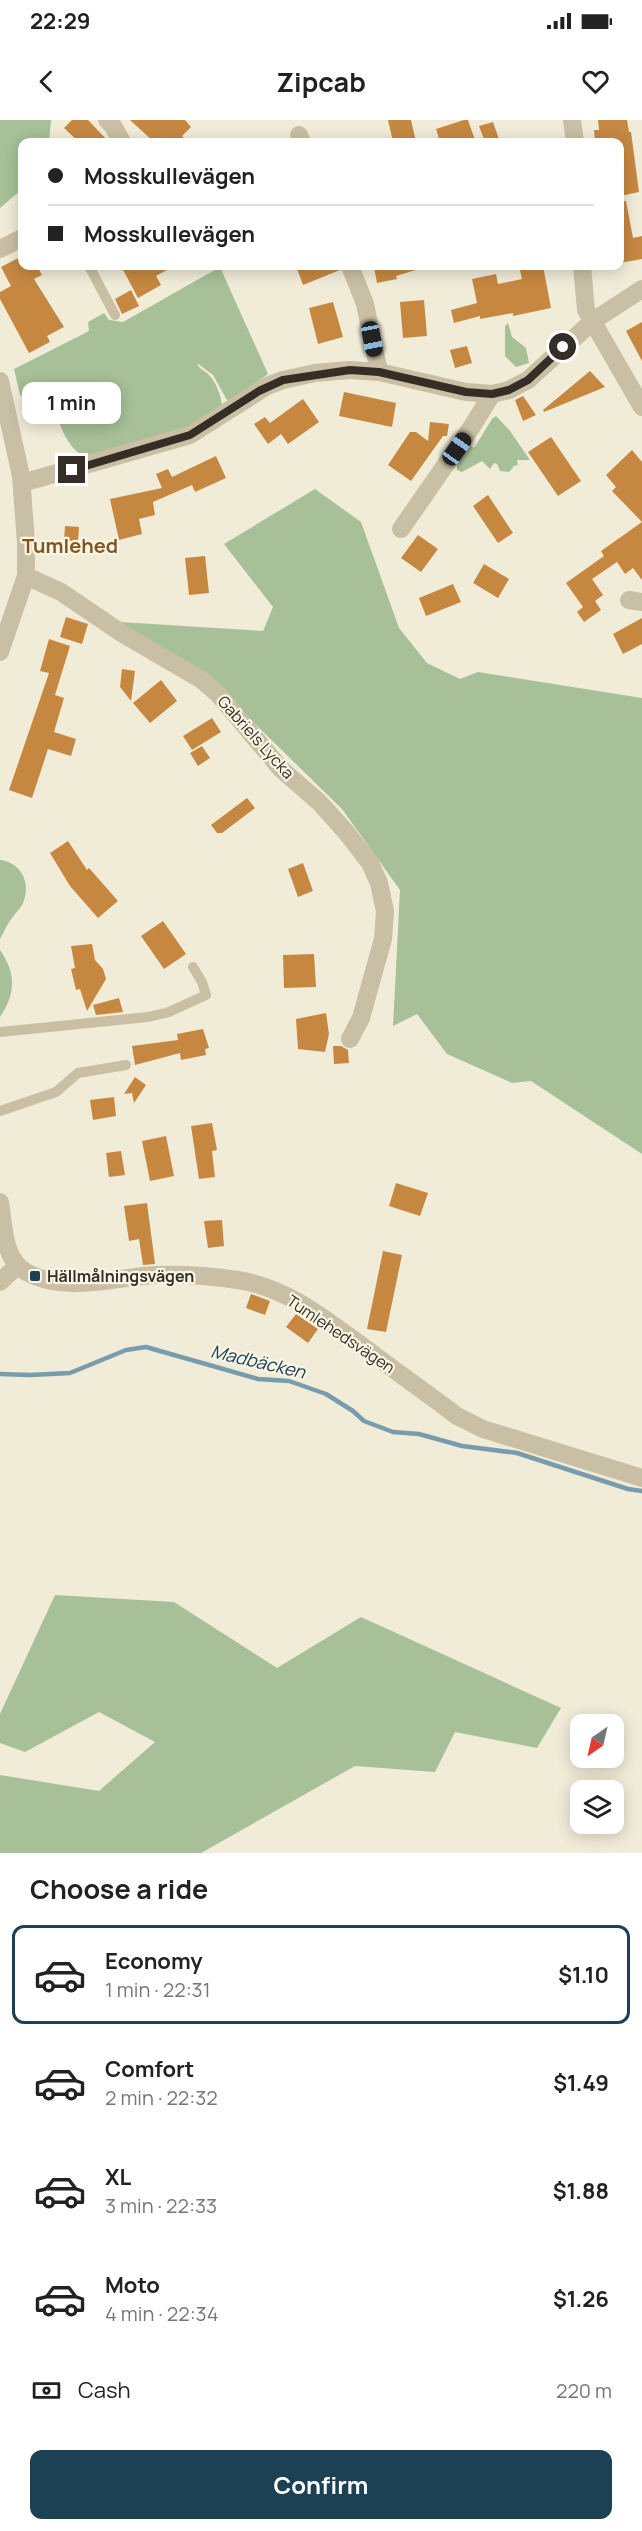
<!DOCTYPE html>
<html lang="en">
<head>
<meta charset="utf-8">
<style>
  :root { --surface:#fff; --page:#f6f6f6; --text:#222; --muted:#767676; --line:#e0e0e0; --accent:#1c4155 }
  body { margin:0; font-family:Manrope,sans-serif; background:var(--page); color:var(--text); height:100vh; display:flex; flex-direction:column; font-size:22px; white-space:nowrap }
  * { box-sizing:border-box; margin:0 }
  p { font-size:20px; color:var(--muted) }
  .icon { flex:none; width:33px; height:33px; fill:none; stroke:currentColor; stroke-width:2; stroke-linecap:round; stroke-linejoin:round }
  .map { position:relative; height:1733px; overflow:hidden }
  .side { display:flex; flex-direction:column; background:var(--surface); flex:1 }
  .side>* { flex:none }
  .banner { position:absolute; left:18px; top:18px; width:606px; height:132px; border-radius:12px; box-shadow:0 3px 15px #0003; display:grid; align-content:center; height:132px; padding:0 30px; background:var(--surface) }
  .needle { width:39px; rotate:214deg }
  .fabs { position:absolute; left:570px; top:1594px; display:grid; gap:12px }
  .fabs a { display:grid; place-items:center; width:54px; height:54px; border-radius:12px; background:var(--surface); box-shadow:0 3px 15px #0003; font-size:30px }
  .end { position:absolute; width:27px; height:27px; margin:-14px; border:8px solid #342e26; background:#fff; box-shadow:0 0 0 3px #fff }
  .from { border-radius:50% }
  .bubble { position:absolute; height:42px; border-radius:12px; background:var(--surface); box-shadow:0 3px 15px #0003; font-size:20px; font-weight:700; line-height:42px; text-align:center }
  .car { position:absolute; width:18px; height:36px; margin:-18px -9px; border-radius:8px; box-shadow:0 0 4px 2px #0007; background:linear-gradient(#222 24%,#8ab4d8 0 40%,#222 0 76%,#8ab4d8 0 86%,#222 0) }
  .banner b { display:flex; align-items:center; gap:21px; height:57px; font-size:22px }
  .banner b+b { border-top:2px solid var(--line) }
  .banner i { width:15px; height:15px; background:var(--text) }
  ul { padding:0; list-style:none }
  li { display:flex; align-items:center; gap:18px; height:99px; margin:0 12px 9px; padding:0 18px; border:3px solid transparent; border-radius:12px }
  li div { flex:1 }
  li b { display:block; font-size:22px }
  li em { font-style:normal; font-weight:700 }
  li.active { border-color:var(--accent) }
  li>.icon { width:54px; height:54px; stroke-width:1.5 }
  h2 { padding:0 30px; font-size:27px; line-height:72px }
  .pay { display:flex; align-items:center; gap:15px; height:66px; padding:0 30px; font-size:22px }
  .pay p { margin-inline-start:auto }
  .primary-button { display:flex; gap:12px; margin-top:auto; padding:12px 30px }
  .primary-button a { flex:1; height:69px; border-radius:12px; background:var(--accent); color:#fff; font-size:24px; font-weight:700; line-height:69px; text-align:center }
  .status { display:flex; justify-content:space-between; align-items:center; height:42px; padding:0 30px; background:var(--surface); direction:ltr }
  .status svg { height:16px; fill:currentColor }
  header { display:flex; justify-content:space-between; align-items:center; height:78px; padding:0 30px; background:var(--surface); font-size:27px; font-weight:700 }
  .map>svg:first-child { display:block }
</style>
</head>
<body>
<div class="status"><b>22:29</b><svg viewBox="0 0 49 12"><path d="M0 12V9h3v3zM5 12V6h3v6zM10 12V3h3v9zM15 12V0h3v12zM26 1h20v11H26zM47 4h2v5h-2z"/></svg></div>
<header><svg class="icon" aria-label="back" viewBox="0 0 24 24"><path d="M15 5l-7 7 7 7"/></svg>Zipcab<svg class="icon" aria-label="heart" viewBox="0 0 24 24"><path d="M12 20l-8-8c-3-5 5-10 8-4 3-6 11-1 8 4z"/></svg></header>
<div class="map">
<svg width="642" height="1733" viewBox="0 0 642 1733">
  <rect width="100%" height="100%" fill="#f1ecd8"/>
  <g fill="#a7c098">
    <polygon points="0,0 51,0 49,22 22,22 22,69 0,88"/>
    <path d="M220,147L268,254L228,282L213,255L197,243C199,250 206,251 210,256C217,264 222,278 222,288L180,311L86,338C66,327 61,307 53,286L35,284L20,275L14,249L89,211L88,202L104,193L109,200L123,202Z"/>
    <polygon points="508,203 512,217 526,228 529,243 516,247 505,236 505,206"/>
    <polygon points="496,296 510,311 530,340 517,340 518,345 514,346 509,352 500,351 497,344 494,343 490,349 482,341 462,352 457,350 457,345 468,324 474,328 492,299"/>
    <polygon points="315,369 361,402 399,508 427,543 460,559 478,552 642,578 642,1034 531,961 512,963 447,934 417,894 393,906 400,770 342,689 209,559 120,502 263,511 273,487 224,424"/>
    <path d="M0,740C20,742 32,762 23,783C21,788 15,793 12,798C7,804 4,812 0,819Z"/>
    <path d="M0,830C16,853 16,873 0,897Z"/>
    <polygon points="55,1475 174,1482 277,1548 361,1497 561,1588 537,1628 455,1612 435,1652 355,1646 201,1733 0,1733 0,1655 99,1671 155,1622 99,1592 25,1632 0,1623 0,1594"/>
  </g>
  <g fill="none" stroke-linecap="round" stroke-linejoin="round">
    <polyline stroke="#779cae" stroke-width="4.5" points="0,1254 30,1255 70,1253 126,1230 146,1227 258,1259 289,1261 326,1274 353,1291 364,1301 393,1312 419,1314 462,1326 517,1333 628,1369 642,1371"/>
  </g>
  <g fill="#c68841">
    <polygon points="72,0 88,0 109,22 79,22 64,8"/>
    <polygon points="130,0 185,0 191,7 182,16 188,22 154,22"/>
    <polygon points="388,0 411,0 416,22 393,22"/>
    <polygon points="464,0 468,0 475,20 467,22 440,22 436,9"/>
    <polygon points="598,0 627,0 629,12 631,12 639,72 620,76 620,22 595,22 594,10 599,10"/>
    <polygon points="493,2 500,22 485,22 479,6"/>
    <polygon points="626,81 633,118 642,116 642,139 620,143 620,82"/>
    <polygon points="22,136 22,146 37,146 42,155 34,159 64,207 47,216 50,222 29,233 0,179 0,172 11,166 1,147"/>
    <polygon points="121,146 174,146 156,156 161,165 138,178"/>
    <polygon points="296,146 339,146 340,150 303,165"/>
    <polygon points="381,146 421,146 422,148 396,156 397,159 377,163 374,147"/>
    <polygon points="519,146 543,146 551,188 513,196 513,193 480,199 480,196 454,203 451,190 477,183 472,159 496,154 498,164 522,159"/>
    <polygon points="131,170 139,186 122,194 115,179"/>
    <polygon points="424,180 427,216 403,218 400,182"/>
    <polygon points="333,182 343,217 318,224 309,188"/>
    <polygon points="642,202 642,241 626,211"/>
    <polygon points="467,226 472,243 455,248 450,230"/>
    <polygon points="590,251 605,267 544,292 543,290"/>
    <polygon points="344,272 396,283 392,307 339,296"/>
    <polygon points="523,276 536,295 523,301 515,280"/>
    <polygon points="303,279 319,302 288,324 281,314 268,324 254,304 265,297 270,303"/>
    <polygon points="430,302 449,304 447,316 443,316 411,361 388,345 410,312 416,312 428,321"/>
    <polygon points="551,317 581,361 558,376 528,332"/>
    <polygon points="632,330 642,342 642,460 633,448 625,454 617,442 592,459 603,475 595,481 601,490 584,502 577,492 583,487 566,463 604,436 601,431 642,402 612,371 616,367 606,355"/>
    <polygon points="216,336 226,358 195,372 192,365 153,382 155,395 139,399 142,414 119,420 110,379 162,368 156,354 168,349 172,357"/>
    <polygon points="488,375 513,413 498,423 473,386"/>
    <polygon points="65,406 79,407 78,421 64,421"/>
    <polygon points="418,415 438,429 421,452 401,438"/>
    <polygon points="205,436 209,473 189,475 185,438"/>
    <polygon points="484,444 509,459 498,478 473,463"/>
    <polygon points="453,464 461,482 426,496 419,478"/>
    <polygon points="66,497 88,504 82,524 60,517"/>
    <polygon points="642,498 642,524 623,534 613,514"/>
    <polygon points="49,519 70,526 55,575 64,578 54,612 76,619 71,636 48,629 32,678 9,670 49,553 40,551"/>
    <polygon points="122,549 135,551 131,581 120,567"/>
    <polygon points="161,560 177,581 150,603 133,583"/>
    <polygon points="212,598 221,612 192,630 183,616"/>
    <polygon points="202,626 210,638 198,646 190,633"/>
    <polygon points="247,678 255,688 222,713 217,713 211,705"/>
    <polygon points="68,721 87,750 89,748 118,781 98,798 70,766 50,733"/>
    <polygon points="303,743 313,771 298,777 288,749"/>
    <polygon points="163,801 186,834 164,849 141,816"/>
    <polygon points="92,824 95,840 103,849 106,859 87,891 80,869 76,870 71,849 75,848 71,826"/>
    <polygon points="314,834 316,867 284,868 283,835"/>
    <polygon points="119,878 123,892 96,895 93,885"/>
    <polygon points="326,893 329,914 325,932 298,929 296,899"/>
    <polygon points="203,909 209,928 205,929 206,935 181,940 180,933 135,945 132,926 178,920 177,914"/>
    <polygon points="333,926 341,926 348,930 349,943 334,944"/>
    <polygon points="135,957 146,965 134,983 132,973 124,974"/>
    <polygon points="114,977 116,996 93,1000 90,980"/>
    <polygon points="212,1003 217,1030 212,1031 215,1057 199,1059 191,1006"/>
    <polygon points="166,1016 174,1056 150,1061 142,1021"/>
    <polygon points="121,1031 125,1055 109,1057 106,1033"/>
    <polygon points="396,1063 428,1073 420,1096 389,1086"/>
    <polygon points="147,1083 155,1144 143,1145 139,1119 129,1121 124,1086"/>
    <polygon points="222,1100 224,1126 208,1128 204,1101"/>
    <polygon points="383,1131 402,1135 386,1212 367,1209"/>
    <polygon points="251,1174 270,1181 265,1195 246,1188"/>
    <polygon points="296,1194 318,1209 308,1223 286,1207"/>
  </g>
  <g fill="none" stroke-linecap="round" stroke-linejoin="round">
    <g stroke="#c9bfa4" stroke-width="10">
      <polyline points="89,146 115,195"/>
      <polyline points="0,912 148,897 169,892 206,875 202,862 193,847"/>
      <polyline points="0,991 56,972 78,953 126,945"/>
    </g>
    <g stroke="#c9bfa4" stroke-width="18">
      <polyline points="107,0 113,6 122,22"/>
      <polyline points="572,0 575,22"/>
      <polyline points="299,15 302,22"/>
      <polyline points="0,129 22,118"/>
      <polyline points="350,146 365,184 379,252"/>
      <polyline points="582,146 586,190 642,287"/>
      <polyline points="0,261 21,356 26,423 26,456 0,532"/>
      <polyline points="22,363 190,315 267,266 283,260 315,253 349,250 379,252 466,272 492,274 509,270 528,260 593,201 642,169"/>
      <polyline points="401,409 471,308 492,274"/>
      <polyline points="26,456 61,472 123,514 202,560 218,574 281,649 320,683 346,712 370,743 379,763 385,791 383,819 361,898 350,919"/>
      <polyline points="629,480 642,482"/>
      <path d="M0,1082C4,1106 3,1139 26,1152C66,1174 114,1157 156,1155C183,1154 211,1156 238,1160C289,1168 329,1202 369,1231C398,1253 428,1274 457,1296L483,1309L642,1358"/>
      <polyline points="0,1162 17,1146"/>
    </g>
  </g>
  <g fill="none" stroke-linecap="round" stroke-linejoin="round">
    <polyline stroke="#342e26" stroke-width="8" points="72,350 190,315 259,271 283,260 350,250 379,252 466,272 492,274 509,270 528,260 563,227"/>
  </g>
  <rect fill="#1c4155" stroke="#f9f5e4" stroke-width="2" x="29" y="1150" width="12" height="12" rx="3"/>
  <g text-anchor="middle" stroke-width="4.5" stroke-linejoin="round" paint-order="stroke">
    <g font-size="16" fill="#342e26" stroke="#f9f5e4">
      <text transform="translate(256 617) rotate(48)" y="6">Gabriels Lycka</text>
      <text transform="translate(341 1214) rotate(34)" y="6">Tumlehedsvägen</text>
    </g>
    <g font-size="16" font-weight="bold" fill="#342e26" stroke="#f9f5e4" text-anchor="start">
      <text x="47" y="1162">Hällmålningsvägen</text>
    </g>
    <g font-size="18" font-style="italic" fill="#1c4155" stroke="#f9f5e4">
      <text transform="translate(258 1242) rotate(13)" y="6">Madbäcken</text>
    </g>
    <g font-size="20" font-weight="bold" fill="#83541f" stroke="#f9f5e4">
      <text x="70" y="433">Tumlehed</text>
    </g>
  </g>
</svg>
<div class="fabs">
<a><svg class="needle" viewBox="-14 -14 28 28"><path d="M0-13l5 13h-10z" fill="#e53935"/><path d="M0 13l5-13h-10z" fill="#767676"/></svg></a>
<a><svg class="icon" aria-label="layers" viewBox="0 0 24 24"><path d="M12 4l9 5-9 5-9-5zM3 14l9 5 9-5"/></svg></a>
</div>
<i class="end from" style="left:563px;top:227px"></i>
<i class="end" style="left:72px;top:350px"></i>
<div class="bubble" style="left:22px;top:262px;width:99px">1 min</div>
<i class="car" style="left:372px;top:219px;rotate:169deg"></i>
<i class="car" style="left:457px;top:329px;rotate:35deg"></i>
<div class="banner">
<b><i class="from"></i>Mosskullevägen</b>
<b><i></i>Mosskullevägen</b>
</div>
</div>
<section class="side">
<h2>Choose a ride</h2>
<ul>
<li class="active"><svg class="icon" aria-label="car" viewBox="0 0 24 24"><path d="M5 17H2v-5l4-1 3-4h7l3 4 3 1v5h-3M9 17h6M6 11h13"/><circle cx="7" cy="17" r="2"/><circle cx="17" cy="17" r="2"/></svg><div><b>Economy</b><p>1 min · 22:31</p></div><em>$1.10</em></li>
<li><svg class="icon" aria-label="car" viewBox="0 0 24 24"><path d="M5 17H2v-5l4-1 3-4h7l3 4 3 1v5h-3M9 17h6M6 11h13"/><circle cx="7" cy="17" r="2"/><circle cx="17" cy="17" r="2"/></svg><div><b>Comfort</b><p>2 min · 22:32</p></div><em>$1.49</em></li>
<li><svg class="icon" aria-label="car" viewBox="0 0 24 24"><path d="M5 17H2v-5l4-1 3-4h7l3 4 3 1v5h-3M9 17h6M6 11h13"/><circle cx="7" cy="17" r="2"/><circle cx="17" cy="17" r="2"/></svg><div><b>XL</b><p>3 min · 22:33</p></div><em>$1.88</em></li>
<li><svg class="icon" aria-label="car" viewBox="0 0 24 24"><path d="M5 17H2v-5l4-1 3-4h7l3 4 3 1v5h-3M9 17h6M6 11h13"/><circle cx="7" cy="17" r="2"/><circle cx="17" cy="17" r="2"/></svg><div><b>Moto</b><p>4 min · 22:34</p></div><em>$1.26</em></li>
</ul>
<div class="pay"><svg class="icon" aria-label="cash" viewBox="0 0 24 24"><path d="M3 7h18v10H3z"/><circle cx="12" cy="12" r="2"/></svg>Cash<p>220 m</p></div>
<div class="primary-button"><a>Confirm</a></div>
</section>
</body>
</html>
